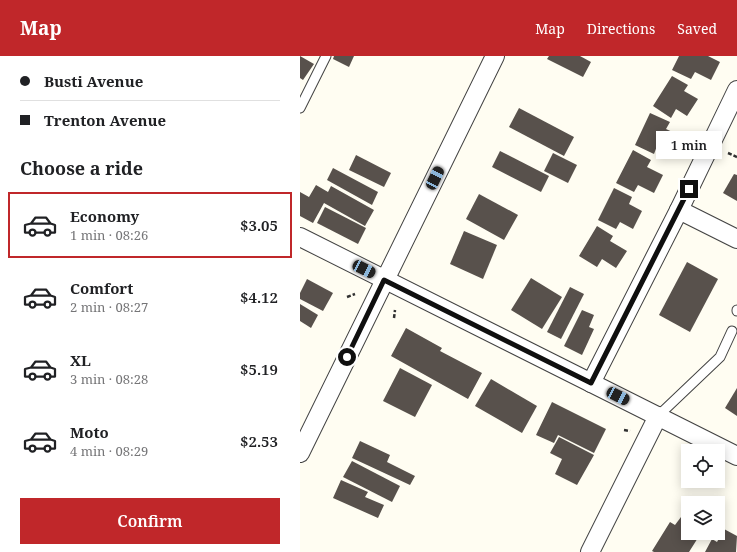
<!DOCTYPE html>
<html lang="en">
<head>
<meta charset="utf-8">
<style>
  :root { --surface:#fff; --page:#f6f6f6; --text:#202124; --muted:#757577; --line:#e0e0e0; --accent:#c0272a }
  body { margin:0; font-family:"Noto Serif",serif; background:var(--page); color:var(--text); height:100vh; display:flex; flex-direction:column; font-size:15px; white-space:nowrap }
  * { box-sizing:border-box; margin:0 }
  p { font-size:13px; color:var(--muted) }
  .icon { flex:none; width:22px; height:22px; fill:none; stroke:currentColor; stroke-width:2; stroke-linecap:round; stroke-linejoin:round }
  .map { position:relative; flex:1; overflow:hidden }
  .drawer { display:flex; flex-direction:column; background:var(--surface); width:300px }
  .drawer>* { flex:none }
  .banner { display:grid; align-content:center; height:88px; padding:0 20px; background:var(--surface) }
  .controls { position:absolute; left:381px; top:388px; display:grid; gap:8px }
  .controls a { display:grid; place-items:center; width:44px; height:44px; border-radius:0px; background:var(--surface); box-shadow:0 2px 10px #0003; font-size:20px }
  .end { position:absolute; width:18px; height:18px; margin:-9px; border:5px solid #0f0f0f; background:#fff; box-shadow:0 0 0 2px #fff }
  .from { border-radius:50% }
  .bubble { position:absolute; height:28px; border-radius:0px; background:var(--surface); box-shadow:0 2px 10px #0003; font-size:13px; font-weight:600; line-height:28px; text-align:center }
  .car { position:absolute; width:12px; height:24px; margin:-12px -6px; border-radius:5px; box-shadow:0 0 3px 1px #0007; background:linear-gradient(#222 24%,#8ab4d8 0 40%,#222 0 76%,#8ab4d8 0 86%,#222 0) }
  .banner b { display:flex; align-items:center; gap:14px; height:38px; font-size:15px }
  .banner b+b { border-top:1px solid var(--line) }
  .banner i { width:10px; height:10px; background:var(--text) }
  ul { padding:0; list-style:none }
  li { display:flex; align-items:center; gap:12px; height:66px; margin:0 8px 6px; padding:0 12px; border:2px solid transparent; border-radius:0px }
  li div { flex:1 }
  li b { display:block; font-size:15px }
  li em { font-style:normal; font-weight:600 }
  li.selected { border-color:var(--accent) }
  li>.icon { width:36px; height:36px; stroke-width:1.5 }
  h2 { padding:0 20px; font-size:18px; line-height:48px }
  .primary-button { display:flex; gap:8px; margin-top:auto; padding:8px 20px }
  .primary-button a { flex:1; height:46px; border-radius:0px; background:var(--accent); color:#fff; font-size:16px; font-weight:600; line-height:46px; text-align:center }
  header { display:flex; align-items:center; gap:24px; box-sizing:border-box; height:56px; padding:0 20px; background:var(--accent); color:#fff }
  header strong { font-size:19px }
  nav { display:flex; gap:22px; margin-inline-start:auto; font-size:14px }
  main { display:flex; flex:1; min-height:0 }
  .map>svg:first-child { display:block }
</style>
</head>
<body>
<header>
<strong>Map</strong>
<nav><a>Map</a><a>Directions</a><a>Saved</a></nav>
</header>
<main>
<section class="drawer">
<div class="banner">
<b><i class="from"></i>Busti Avenue</b>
<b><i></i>Trenton Avenue</b>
</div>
<h2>Choose a ride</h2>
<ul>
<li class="selected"><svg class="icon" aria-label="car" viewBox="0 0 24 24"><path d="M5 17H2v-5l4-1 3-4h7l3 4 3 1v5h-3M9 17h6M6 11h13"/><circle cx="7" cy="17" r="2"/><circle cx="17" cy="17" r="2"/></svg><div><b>Economy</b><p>1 min · 08:26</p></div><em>$3.05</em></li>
<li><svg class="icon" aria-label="car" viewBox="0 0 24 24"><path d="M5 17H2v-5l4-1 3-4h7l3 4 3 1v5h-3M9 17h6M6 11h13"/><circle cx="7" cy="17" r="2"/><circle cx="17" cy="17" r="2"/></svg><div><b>Comfort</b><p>2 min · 08:27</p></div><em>$4.12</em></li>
<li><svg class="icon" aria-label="car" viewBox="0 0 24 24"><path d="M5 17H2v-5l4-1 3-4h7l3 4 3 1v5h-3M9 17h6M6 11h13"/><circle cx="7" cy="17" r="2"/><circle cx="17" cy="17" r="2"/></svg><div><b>XL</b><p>3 min · 08:28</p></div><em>$5.19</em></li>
<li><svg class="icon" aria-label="car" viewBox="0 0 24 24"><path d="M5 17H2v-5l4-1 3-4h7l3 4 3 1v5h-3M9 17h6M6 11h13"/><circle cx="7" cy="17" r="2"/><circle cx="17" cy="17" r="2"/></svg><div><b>Moto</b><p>4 min · 08:29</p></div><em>$2.53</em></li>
</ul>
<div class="primary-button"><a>Confirm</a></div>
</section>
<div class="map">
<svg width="437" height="496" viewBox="0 0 437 496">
  <rect width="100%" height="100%" fill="#fffdf2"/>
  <g fill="#58514c">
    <polygon points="0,0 14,8 3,24 0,22"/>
    <polygon points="34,0 54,0 49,11 33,3"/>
    <polygon points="249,0 280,0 291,6 283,21 247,3"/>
    <polygon points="379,0 408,0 420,6 411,24 395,16 391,23 372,14"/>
    <polygon points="372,20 388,29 384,35 398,43 387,60 376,53 371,62 353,50"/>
    <polygon points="219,52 274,81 264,100 209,71"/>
    <polygon points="350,57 370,66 366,73 379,79 371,96 357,90 354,98 335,89"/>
    <polygon points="333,94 351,104 347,111 363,119 354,137 338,129 334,136 316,127"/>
    <polygon points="200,95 249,120 241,136 192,111"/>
    <polygon points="253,97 277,109 268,127 244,115"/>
    <polygon points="56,99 91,117 84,131 49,114"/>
    <polygon points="33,112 78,136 72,149 27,124"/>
    <polygon points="434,118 437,119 437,145 423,137"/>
    <polygon points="16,129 28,136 31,130 74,154 65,170 24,147 13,167 0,160 0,136 9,141"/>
    <polygon points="314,132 332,141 329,148 342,155 333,173 320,166 316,173 298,164"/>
    <polygon points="179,138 218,159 204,184 166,163"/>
    <polygon points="25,151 66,172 58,188 17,167"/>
    <polygon points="297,170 313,180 310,185 327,195 316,212 302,203 297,211 279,200"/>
    <polygon points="164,175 197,189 183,223 150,208"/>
    <polygon points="387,206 418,223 390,276 359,259"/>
    <polygon points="231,222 262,241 242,273 211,254"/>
    <polygon points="7,223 33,237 23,255 0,243 0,237"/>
    <polygon points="270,231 284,238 261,283 247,276"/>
    <polygon points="0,248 18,259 11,272 0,265"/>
    <polygon points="282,254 294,259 289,271 294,273 282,299 264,290"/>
    <polygon points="106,272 142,292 140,295 182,317 168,343 91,300"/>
    <polygon points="100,312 132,329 115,361 83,345"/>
    <polygon points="191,323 237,350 222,377 175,350"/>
    <polygon points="437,332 437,360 425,352"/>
    <polygon points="252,346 306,373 294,397 258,379 254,387 236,379"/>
    <polygon points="259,381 294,399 277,429 255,418 262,403 250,397"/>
    <polygon points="60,385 90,399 87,406 115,420 110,429 52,402"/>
    <polygon points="52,405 100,430 92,446 43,421"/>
    <polygon points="41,424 68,436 65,441 84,449 78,462 33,442"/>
    <polygon points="381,461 388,466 388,477 401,477 389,496 354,496 352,495 370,466 375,469"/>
    <polygon points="424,473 437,480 436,496 405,496 412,483 417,486"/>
  </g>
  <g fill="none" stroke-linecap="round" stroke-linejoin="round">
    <defs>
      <g id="lane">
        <polyline points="0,52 26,0"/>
        <polyline points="437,255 437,254"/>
        <polyline points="358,360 420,301 432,275"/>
      </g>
      <g id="street">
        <polyline points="379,154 437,183"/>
        <polyline points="0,181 437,400"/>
        <polyline points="291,327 379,154 437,34"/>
        <polyline points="0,397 195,0"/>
        <polyline points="290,496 358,360"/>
      </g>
    </defs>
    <use href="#lane" stroke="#424242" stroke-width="11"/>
    <use href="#street" stroke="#424242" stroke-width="20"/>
    <g stroke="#313131" stroke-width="2.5" stroke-dasharray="4 2" stroke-linecap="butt">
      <polyline points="428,97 437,101"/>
      <polyline points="47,241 55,238"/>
      <polyline points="94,262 95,254"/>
      <polyline points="324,374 330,375"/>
    </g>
    <use href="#lane" stroke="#fff" stroke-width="9"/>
    <use href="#street" stroke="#fff" stroke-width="18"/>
  </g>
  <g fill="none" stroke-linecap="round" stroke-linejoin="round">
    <polyline stroke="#0f0f0f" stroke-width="5" points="47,301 84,224 291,327 389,133"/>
  </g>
</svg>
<div class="controls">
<a><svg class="icon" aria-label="locate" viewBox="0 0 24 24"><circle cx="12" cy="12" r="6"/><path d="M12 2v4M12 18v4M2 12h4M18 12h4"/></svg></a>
<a><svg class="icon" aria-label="layers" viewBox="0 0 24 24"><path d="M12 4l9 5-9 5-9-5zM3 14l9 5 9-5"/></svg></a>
</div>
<i class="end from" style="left:47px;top:301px"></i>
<i class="end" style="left:389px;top:133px"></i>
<div class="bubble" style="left:356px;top:75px;width:66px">1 min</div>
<i class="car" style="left:135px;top:122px;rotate:26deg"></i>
<i class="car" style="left:64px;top:213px;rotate:117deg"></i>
<i class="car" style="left:318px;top:340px;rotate:117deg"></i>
</div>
</main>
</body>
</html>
